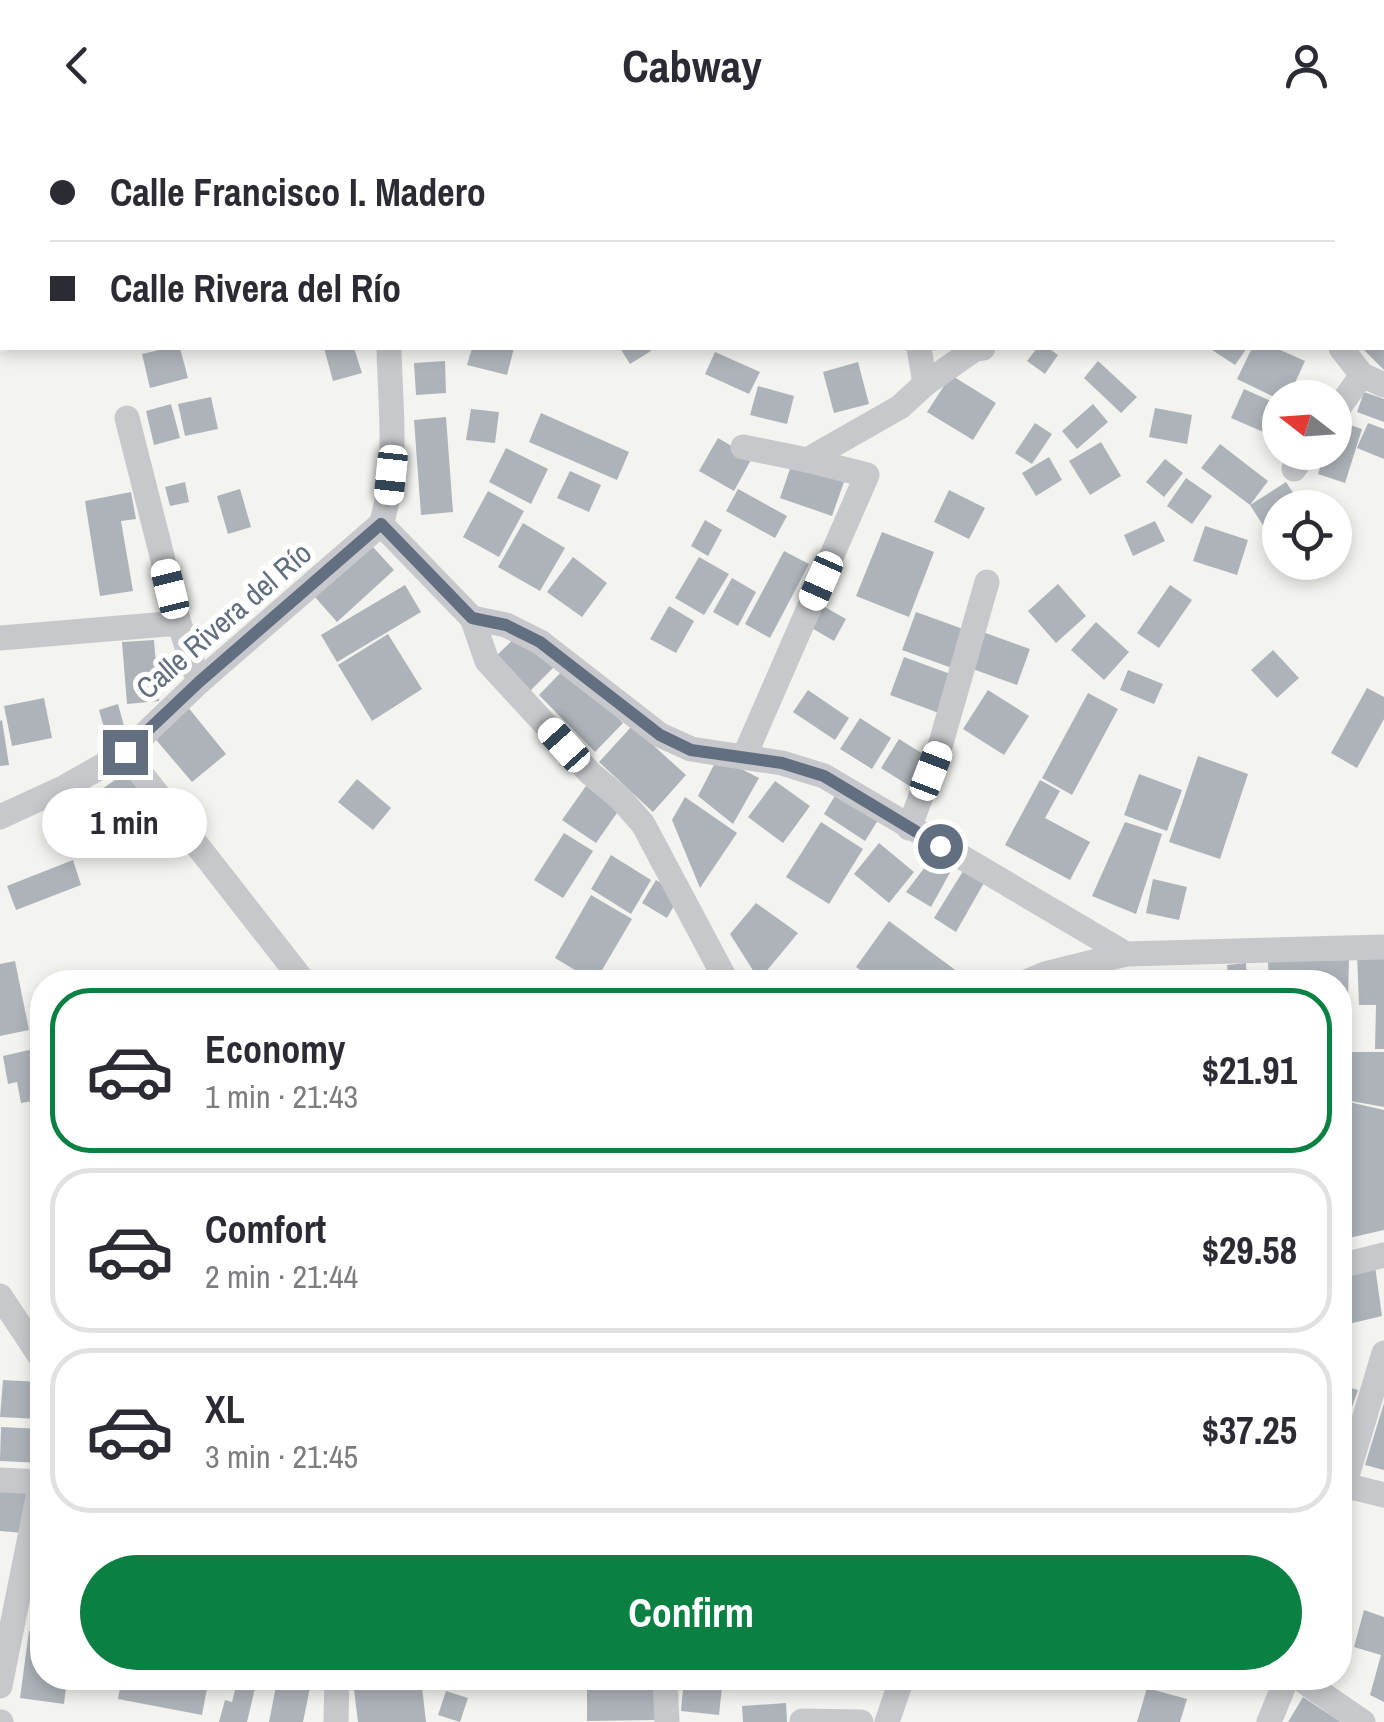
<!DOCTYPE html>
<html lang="en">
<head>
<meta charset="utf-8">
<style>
  :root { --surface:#fff; --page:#f2f2f3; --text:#2b2b33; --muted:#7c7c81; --line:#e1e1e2; --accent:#0b8043 }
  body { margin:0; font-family:"Archivo Narrow",sans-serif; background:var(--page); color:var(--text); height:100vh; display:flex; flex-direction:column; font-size:38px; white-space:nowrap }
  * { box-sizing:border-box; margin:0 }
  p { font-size:32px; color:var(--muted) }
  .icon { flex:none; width:55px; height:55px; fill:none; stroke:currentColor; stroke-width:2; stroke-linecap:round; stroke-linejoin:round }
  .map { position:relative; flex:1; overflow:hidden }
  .drawer { position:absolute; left:30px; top:840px; width:1322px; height:720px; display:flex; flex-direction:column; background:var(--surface); border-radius:40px; box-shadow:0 5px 15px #0003 }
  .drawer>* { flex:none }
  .hud { position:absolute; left:0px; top:0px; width:1385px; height:220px; box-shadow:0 5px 15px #0003; display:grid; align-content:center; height:220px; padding:0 50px; background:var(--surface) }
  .needle { width:65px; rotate:287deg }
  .tools { position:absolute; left:1262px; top:250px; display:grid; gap:20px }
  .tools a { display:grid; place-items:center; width:90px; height:90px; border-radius:50%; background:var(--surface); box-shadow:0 5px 15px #0003; font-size:50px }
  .end { position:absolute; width:45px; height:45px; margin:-22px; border:12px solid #626f81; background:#fff; box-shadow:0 0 0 5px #fff }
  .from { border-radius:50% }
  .bubble { position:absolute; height:70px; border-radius:35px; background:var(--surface); box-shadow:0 5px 15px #0003; font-size:32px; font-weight:700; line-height:70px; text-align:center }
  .car { position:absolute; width:30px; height:60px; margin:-30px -15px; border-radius:12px; box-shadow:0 0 8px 2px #0007; background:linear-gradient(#fff 24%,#345 0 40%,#fff 0 76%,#345 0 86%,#fff 0) }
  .hud b { display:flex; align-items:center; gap:35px; height:95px; font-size:38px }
  .hud b+b { border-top:2px solid var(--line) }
  .hud i { width:25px; height:25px; background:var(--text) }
  ul { padding:18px 0 0; list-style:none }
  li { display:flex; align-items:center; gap:30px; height:165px; margin:0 20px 15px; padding:0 30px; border:5px solid var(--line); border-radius:40px }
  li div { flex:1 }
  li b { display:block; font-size:38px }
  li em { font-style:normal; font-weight:700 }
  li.selected { border-color:var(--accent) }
  li>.icon { width:90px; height:90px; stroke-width:1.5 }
  .cta { display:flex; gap:20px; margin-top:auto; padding:20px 50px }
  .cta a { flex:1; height:115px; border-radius:60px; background:var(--accent); color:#fff; font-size:40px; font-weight:700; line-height:115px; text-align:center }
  header { display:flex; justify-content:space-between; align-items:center; height:130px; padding:0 50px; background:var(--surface); font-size:45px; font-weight:700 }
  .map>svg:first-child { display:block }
</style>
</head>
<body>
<header><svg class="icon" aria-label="back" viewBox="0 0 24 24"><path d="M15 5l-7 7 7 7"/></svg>Cabway<svg class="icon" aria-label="person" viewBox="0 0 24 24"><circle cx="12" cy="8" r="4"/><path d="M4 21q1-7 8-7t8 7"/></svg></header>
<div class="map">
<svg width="1384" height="1592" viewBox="0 0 1384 1592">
  <rect width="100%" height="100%" fill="#f3f4ef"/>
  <g fill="#aeb3b9">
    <polygon points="168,218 180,218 188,248 150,258 142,224"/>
    <polygon points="324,218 354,218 362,243 333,251"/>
    <polygon points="472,218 514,218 507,245 467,235"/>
    <polygon points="620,218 649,218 651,221 630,234"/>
    <polygon points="1037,218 1048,218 1058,225 1045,244 1027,231"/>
    <polygon points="1209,218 1247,218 1235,235"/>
    <polygon points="1252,218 1276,218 1305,231 1288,268 1280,270 1237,249"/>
    <polygon points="1362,218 1384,218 1384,240"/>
    <polygon points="715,222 760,242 749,264 705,244"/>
    <polygon points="445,231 446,263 416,265 414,233"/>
    <polygon points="1098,231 1137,267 1121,283 1084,248"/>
    <polygon points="858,232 869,274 834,283 823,242"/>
    <polygon points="951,245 996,273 973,310 927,282"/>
    <polygon points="758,256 794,266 787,294 750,285"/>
    <polygon points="1244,259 1280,275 1268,304 1231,288"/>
    <polygon points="1364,262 1384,269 1384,292 1357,282"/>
    <polygon points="211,267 218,299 185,306 178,274"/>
    <polygon points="171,274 180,308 154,315 146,281"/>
    <polygon points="1093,274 1108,292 1077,319 1062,301"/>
    <polygon points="1155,278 1192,285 1187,314 1149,307"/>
    <polygon points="471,279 499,282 495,313 466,310"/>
    <polygon points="541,283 629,322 617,350 529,312"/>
    <polygon points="446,287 453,382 421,385 414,290"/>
    <polygon points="1335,290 1362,299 1345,353 1318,344 1325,322 1335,322"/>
    <polygon points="1035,293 1052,304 1032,334 1015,323"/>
    <polygon points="1368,293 1384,299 1384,329 1357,318"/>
    <polygon points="718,308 752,328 734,361 699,341"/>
    <polygon points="1101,312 1121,346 1090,365 1069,331"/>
    <polygon points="1220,314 1268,351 1250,375 1286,352 1303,378 1280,378 1280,395 1268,403 1250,375 1201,338"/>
    <polygon points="506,318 548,339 531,374 489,352"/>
    <polygon points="1049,327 1062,350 1036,366 1022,343"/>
    <polygon points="1165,329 1183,343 1164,367 1146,352"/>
    <polygon points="792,333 844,352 832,386 780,368"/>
    <polygon points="570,341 601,355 589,382 557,368"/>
    <polygon points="1186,348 1212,366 1192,394 1167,376"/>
    <polygon points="185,352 189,372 170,376 165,357"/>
    <polygon points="240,359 251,397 228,404 217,366"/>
    <polygon points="738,359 787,386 775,408 726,381"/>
    <polygon points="949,360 985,378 969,409 934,392"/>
    <polygon points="488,361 524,381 499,427 463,407"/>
    <polygon points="131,362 136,389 121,391 133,461 100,466 85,371"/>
    <polygon points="705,390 722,400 708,426 691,416"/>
    <polygon points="1155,391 1165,411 1133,426 1124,405"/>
    <polygon points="523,393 565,418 540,461 498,437"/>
    <polygon points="1205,396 1248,410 1237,445 1193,431"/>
    <polygon points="882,402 934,422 909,487 856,466"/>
    <polygon points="372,416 394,440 337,492 315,467"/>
    <polygon points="784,421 809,434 770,508 745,494"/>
    <polygon points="573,427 607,453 582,487 547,462"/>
    <polygon points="699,427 729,444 704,485 675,468"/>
    <polygon points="732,448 756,462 738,496 713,482"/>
    <polygon points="1058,454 1086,486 1056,513 1028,481"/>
    <polygon points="405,455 421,482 337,532 321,505"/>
    <polygon points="1170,455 1192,470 1159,518 1137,503"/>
    <polygon points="669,476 694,491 676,523 650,509"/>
    <polygon points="823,476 846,489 834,511 810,497"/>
    <polygon points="916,482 966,500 952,538 902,520"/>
    <polygon points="1096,492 1129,522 1104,550 1071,520"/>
    <polygon points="980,501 1030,519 1017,555 967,537"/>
    <polygon points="388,504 422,559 372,591 338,535"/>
    <polygon points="517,506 554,537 529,562 495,527"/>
    <polygon points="154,510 159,571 127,574 122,512"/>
    <polygon points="1273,520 1299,548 1277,568 1251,540"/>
    <polygon points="904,527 953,545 939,583 890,565"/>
    <polygon points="567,536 623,593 595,622 539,565"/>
    <polygon points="1128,540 1163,554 1154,574 1120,560"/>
    <polygon points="1367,558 1384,567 1384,589 1357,638 1331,623"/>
    <polygon points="808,560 849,588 835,610 793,582"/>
    <polygon points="988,560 1029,586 1004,625 963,599"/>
    <polygon points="1088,563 1118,579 1072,665 1042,648"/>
    <polygon points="44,568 52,608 12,616 4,576"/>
    <polygon points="118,574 126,603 107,608 99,580"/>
    <polygon points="187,576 226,624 192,652 152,605"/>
    <polygon points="860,588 891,608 872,639 840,619"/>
    <polygon points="2,590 9,635 0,636 0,591"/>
    <polygon points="632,596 686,645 653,682 599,632"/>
    <polygon points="899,609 933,630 914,659 881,638"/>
    <polygon points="1198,626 1248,644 1220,729 1169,712"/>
    <polygon points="718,627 759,648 733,694 698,666"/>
    <polygon points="129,640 155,678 115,707 88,669"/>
    <polygon points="1139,644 1182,660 1167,701 1124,685"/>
    <polygon points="357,649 391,678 373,700 338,672"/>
    <polygon points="1040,650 1060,661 1045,688 1090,712 1070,750 1005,715"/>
    <polygon points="775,651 810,676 783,713 748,687"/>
    <polygon points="586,656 619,680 596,713 562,690"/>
    <polygon points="838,661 880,687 865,711 824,684"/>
    <polygon points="685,667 737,703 700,758 672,690"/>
    <polygon points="821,692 863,719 829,774 786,747"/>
    <polygon points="1125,692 1162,704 1136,784 1092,766"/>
    <polygon points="564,703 593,721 563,768 534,750"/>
    <polygon points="879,713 914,742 889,773 854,744"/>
    <polygon points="611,725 651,750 631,784 591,759"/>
    <polygon points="931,729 952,739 931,777 906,762"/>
    <polygon points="73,730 81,755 16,780 7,756"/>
    <polygon points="965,738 985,751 956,802 934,788"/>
    <polygon points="1153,749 1187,757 1179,790 1146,783"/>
    <polygon points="656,750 680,765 667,788 642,773"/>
    <polygon points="591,765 632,789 595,852 555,828"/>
    <polygon points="756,773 798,803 759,850 730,804"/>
    <polygon points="889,791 958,842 950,852 877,852 856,837"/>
    <polygon points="1357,824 1384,824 1384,919 1375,919 1376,875 1359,875"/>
    <polygon points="1349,829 1348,871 1340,871 1340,852 1269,852 1268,832"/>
    <polygon points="15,831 29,900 0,906 0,834"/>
    <polygon points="1246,833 1247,852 1229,852 1227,835"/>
    <polygon points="42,917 42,988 37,990 33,971 21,973 17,952 8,954 3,926"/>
    <polygon points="1340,922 1384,922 1384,977 1340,969"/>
    <polygon points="1340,970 1384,980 1384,1100 1340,1110"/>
    <polygon points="1375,1136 1382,1186 1340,1196 1340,1146"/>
    <polygon points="3,1250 40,1252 38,1289 0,1287"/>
    <polygon points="1340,1255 1358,1260 1341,1308 1340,1308"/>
    <polygon points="1384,1273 1384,1340 1365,1335"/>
    <polygon points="1,1297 42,1299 42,1333 0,1331"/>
    <polygon points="0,1354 27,1356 23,1403 0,1401"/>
    <polygon points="1364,1480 1384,1487 1384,1572 1370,1565 1381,1525 1354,1517"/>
    <polygon points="29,1501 42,1503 42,1548 67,1548 64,1574 20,1568"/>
    <polygon points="122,1548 209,1548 202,1585 118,1569"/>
    <polygon points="238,1548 257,1550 247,1592 219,1592 225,1570 232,1572"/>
    <polygon points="267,1548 312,1548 303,1592 269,1592 277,1551"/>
    <polygon points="387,1548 421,1548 426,1592 358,1592 353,1552"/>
    <polygon points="684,1548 723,1548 719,1585 681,1581"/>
    <polygon points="655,1552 655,1590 587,1591 587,1553"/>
    <polygon points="1147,1558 1187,1569 1180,1592 1137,1592"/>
    <polygon points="446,1561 468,1568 460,1592 438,1585"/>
    <polygon points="1303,1567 1341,1592 1288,1592"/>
    <polygon points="786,1573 787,1592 743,1592 742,1576"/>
  </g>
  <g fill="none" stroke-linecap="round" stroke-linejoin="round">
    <polyline stroke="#bdbec0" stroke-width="5" stroke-dasharray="5 5" stroke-linecap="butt" points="262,0 264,2"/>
    <g stroke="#c6c8cc" stroke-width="25">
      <polyline points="1384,0 1384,1"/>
      <polyline points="674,2 676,0"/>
      <polyline points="917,2 918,0"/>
      <polyline points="1137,2 1138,0"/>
      <polyline points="0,157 2,156"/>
      <polyline points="919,218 925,254"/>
      <polyline points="1341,218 1362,245 1384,255"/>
      <polyline points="1335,283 1362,245"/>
      <polyline points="127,288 179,493"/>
      <polyline points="743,317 807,330 900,277 925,254 975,219 983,218"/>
      <polyline points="1294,339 1306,322"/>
      <polyline points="381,394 472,488 487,531 590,643 621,669 643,694 727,852"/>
      <path d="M381,394C399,340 390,275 389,218"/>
      <polyline points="472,488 506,495 540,512 660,605 691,619 782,633 824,646 1126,824"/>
      <polyline points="0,508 179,493 199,552"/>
      <polyline points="125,623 304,852"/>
      <polyline points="744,627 867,345 807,330"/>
      <polyline points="0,687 65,657 125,623 199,552 381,394"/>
      <polyline points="909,698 941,613 987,452"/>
      <polyline points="1026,852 1045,844 1126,824 1384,817"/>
      <polyline points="1340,1136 1384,1125"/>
      <polyline points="0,1166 42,1229"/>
      <polyline points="0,1350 42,1352"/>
      <polyline points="1344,1355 1384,1365"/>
      <polyline points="1340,1369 1384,1223"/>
      <polyline points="665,1548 667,1592"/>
      <polyline points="1299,1548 1363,1592"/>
      <polyline points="0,1556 41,1352"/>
      <polyline points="802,1591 861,1592"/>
      <polyline points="0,1592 1,1592"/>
      <polyline points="336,1592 337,1548"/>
      <polyline points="887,1592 902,1548"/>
      <polyline points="1269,1592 1287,1548"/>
    </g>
  </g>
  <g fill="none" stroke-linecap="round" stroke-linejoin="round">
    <polyline stroke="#626f81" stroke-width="12" points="125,622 199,552 381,394 472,488 506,495 540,512 660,605 691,620 782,633 824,646 940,716"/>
  </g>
  <g text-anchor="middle" stroke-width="10" stroke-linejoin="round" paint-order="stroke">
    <g font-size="30" fill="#626f81" stroke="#fff">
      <text transform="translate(224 491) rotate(-41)" y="10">Calle Rivera del Río</text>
    </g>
  </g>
</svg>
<div class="tools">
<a><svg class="needle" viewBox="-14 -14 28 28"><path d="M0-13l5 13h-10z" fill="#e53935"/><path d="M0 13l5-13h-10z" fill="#7c7c81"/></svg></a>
<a><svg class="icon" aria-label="locate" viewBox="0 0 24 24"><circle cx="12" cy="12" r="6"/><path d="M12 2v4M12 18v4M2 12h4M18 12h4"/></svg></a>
</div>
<i class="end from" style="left:940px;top:716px"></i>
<i class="end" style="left:125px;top:622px"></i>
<div class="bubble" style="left:42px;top:658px;width:165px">1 min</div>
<i class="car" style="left:391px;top:345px;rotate:186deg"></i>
<i class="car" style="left:821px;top:451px;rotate:204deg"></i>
<i class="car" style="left:170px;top:459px;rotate:346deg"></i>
<i class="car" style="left:564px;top:615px;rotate:318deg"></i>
<i class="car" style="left:931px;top:641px;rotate:21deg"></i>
<div class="hud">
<b><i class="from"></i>Calle Francisco I. Madero</b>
<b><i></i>Calle Rivera del Río</b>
</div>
<section class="drawer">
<ul>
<li class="selected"><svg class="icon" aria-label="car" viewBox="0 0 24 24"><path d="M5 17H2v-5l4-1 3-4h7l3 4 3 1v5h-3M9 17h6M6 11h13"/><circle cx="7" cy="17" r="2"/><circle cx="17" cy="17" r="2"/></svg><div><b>Economy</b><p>1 min · 21:43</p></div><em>$21.91</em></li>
<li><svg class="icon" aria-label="car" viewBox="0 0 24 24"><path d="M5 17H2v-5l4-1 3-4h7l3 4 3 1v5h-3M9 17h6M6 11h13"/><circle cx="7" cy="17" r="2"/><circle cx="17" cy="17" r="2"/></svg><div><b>Comfort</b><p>2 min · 21:44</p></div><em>$29.58</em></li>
<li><svg class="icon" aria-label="car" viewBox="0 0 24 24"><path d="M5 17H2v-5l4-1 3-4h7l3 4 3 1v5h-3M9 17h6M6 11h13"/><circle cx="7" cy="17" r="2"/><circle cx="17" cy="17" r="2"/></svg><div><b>XL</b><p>3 min · 21:45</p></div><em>$37.25</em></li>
</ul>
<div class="cta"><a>Confirm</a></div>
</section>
</div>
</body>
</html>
